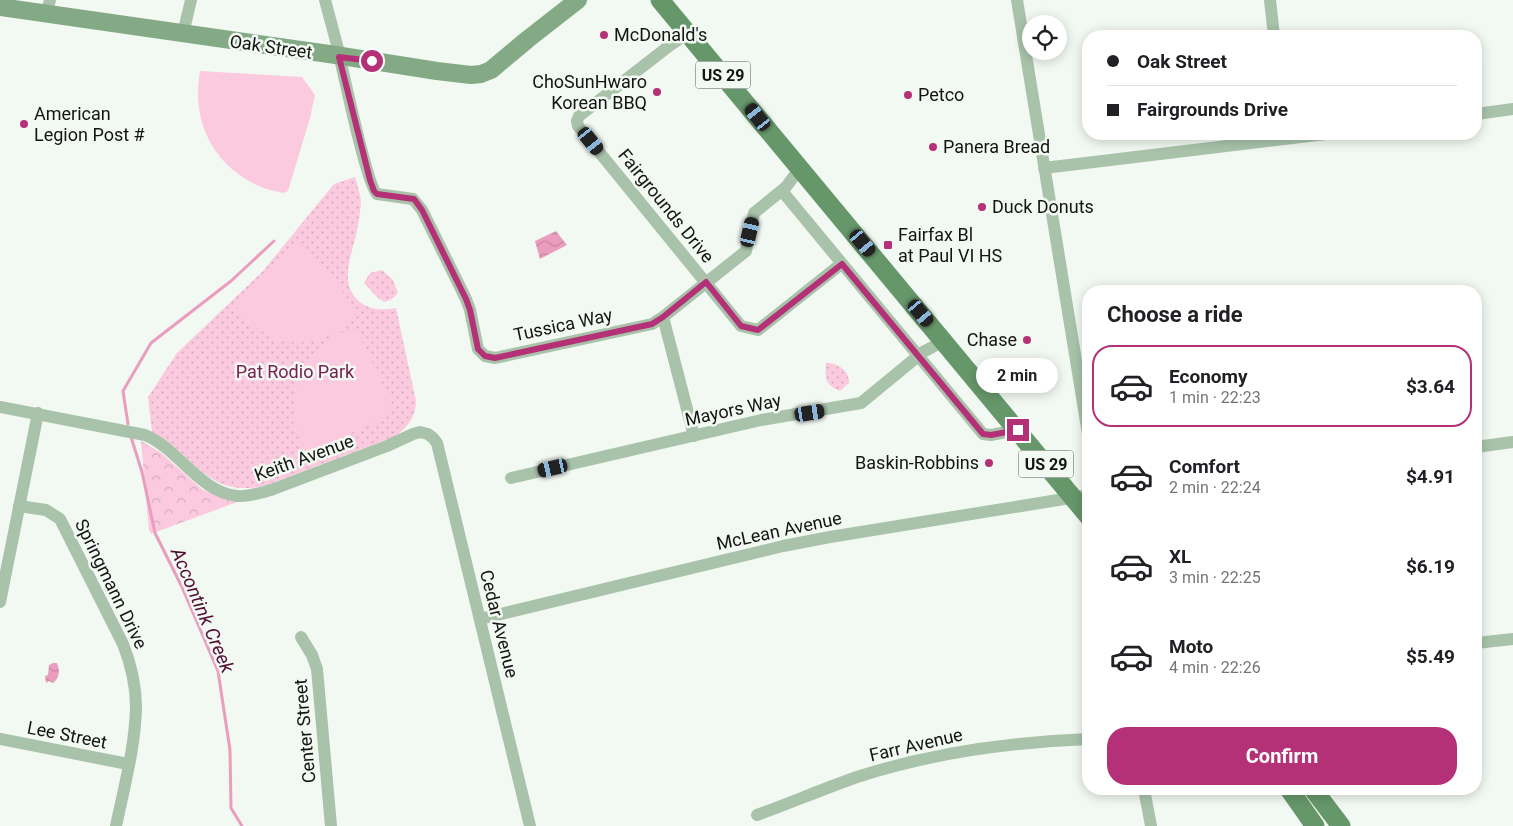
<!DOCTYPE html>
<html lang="en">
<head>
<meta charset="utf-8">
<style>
  :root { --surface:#fff; --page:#f6f6f6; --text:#202124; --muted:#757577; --line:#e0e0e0; --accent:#b43077 }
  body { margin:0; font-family:Roboto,sans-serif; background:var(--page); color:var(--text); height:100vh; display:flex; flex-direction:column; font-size:19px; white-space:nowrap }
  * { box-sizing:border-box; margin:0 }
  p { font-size:16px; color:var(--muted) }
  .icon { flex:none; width:28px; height:28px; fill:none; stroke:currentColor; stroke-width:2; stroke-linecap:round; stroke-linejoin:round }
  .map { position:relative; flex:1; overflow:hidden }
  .details { position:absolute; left:1082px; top:285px; width:400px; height:510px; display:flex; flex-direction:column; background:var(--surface); border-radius:20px; box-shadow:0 2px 12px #0003 }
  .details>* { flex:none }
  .hud { position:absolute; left:1082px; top:30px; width:400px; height:110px; border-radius:20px; box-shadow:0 2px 12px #0003; display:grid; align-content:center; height:110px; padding:0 25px; background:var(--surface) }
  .controls { position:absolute; left:1022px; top:15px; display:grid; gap:10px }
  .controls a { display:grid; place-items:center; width:45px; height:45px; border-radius:50%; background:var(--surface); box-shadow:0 2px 12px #0003; font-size:25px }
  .end { position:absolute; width:22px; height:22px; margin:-11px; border:6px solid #b43077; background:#fff; box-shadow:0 0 0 2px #fff }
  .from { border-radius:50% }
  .bubble { position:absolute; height:35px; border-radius:18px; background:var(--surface); box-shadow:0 2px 12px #0003; font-size:16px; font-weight:700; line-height:35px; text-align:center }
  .car { position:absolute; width:15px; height:30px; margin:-15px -8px; border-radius:6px; box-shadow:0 0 4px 1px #0007; background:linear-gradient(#222 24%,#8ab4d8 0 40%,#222 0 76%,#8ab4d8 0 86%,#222 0) }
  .hud b { display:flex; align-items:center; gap:18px; height:48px; font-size:19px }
  .hud b+b { border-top:1px solid var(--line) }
  .hud i { width:12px; height:12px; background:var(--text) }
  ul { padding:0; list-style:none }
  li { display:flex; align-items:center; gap:15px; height:82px; margin:0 10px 8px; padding:0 15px; border:2px solid transparent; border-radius:20px }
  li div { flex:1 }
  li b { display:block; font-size:19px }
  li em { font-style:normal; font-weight:700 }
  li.current { border-color:var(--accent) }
  li>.icon { width:45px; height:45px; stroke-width:1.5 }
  h2 { padding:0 25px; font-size:22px; line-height:60px }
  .button { display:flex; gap:10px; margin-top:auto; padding:10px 25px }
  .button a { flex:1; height:58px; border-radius:20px; background:var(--accent); color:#fff; font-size:20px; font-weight:700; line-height:58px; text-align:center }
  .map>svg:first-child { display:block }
</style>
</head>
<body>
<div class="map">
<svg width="1513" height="826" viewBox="0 0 1513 826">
  <defs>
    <pattern id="forest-crowns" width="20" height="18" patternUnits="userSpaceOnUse" patternTransform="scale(1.25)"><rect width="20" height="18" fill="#fbcade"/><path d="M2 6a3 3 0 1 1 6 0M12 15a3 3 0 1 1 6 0" fill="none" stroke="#d6adbe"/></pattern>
    <pattern id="park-dots" width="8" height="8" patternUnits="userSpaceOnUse" patternTransform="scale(1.25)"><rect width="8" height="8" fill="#fbcade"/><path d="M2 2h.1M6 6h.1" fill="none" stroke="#d6adbe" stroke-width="1.8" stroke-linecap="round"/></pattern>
    <pattern id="water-waves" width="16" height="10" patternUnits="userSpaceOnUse" patternTransform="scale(1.25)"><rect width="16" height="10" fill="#ea9dbe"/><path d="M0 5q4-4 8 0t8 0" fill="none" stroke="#c886a2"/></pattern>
  </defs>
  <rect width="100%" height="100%" fill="#f2f8f2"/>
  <polygon fill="url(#forest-crowns)" points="141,441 160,452 203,490 237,502 151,534 149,530"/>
  <g fill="url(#park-dots)">
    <path d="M355,177C357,185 361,195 361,203C360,212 359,221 357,230C353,253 337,283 360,302C372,311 382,310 396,308L416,401C415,418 409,425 396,436L267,485C207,500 197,456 152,432L148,397L177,353L263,271L334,184Z"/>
    <polygon points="382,270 393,280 398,293 392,299 385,302 379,299 364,283 370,273"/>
    <path d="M826,363C838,363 849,370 849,383L840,391C825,385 825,378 826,363Z"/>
  </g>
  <g fill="#fbcade">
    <path d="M200,71L302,77L315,95L310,118L288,191L283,193C276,191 268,190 261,187C213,166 191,122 200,71Z"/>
    <path d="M294,244H302L359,312C348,326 336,334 318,339C283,350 257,334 236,306Z"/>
    <path d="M355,326L393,406L391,415L307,453C304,447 301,442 299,436C289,406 296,366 321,346C332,338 343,332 355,326Z"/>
  </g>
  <g fill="url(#water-waves)">
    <polygon points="556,231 567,245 540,259 535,241"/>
    <path d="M53,663H57C60,670 60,678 53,683L49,681L46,683L45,676L48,675L49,665Z"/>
  </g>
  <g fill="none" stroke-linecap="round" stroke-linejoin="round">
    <g stroke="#ea9dbe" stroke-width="3">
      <polyline points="128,424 123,391 151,343 231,281 274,241"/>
      <polyline points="131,437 142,472 155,533 182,587 218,671 230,750 231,808 242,826"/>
    </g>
    <g stroke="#a9c3aa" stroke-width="12">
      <path d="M325,0C329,15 333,30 337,45C342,66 367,186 377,194L413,199L422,210L466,299L470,310L478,349L485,356L495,358L652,324L663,317L746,251L754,213L786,187L800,168"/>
      <polyline points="1017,0 1089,440"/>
      <polyline points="1270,0 1274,36"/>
      <polyline points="46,14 50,0"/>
      <polyline points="688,33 669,46 579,116 577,121 578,126 741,326 758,330 841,264"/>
      <polyline points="183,34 191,0"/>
      <polyline points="1476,114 1513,109"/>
      <polyline points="1044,168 1326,134"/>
      <polyline points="782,191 983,434 991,435 1018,430"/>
      <polyline points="663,317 694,436"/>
      <path d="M0,407L145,435C179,449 199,492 237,496C249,497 260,493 271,490L387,446L413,434L420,432L428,434L433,438L437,443L530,826"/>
      <polyline points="1476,447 1513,442"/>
      <polyline points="511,478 761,420 861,403 923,352 944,341"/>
      <path d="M19,506L46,510L60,519L123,644C131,664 136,686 136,708C135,747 124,788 116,826"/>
      <polyline points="0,602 38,413"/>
      <polyline points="480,619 783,546 830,537 1089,495"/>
      <polyline points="301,637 312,655 317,669 331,826"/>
      <polyline points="1476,643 1513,639"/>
      <polyline points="0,739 128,764"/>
      <polyline points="1144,789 1151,826"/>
      <path d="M757,815C790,803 823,789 857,777C931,753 1010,742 1089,739"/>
    </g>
    <polyline stroke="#83aa85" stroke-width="18" points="0,7 329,54 437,71 471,75 481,74 491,70 528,39 578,0"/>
    <g stroke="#66976a" stroke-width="19">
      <polyline points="660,0 1089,517"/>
      <polyline points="1289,789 1315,826"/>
      <polyline points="1313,789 1341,826"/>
    </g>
  </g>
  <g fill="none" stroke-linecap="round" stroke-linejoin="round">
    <polyline stroke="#b43077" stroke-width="6" points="372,61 339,57 370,180 374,191 377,194 414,199 422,210 466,299 470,310 478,349 485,356 495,358 652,324 663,317 706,282 741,326 758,330 842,264 983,434 991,435 1018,430"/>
  </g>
  <g fill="#b43077" stroke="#f2f8f2" stroke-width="2">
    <circle cx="604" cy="35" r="5"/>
    <circle cx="657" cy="92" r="5"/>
    <circle cx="908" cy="95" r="5"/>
    <circle cx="24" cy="124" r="5"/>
    <circle cx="933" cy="147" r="5"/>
    <circle cx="982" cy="207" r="5"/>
    <rect x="883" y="240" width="10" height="10" rx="2.5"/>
    <circle cx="1027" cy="340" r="5"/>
    <circle cx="989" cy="463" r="5"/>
  </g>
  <g text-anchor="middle" stroke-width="5" stroke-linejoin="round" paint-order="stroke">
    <g fill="#f2f8f2" stroke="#565956" stroke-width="1">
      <rect x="695.5" y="61.5" width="55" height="27" rx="4"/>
      <rect x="1018.5" y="450.5" width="55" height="27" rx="4"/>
    </g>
    <g font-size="16" font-weight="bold" fill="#131513">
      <text x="723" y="81">US 29</text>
      <text x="1046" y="470">US 29</text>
    </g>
    <g font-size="18" fill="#131513" stroke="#f2f8f2" text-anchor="start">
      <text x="614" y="41">McDonald's</text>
      <text x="647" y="88" text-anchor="end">ChoSunHwaro<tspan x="647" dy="21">Korean BBQ</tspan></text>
      <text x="918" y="101">Petco</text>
      <text x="34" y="120">American<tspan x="34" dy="21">Legion Post #</tspan></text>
      <text x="943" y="153">Panera Bread</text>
      <text x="992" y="213">Duck Donuts</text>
      <text x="898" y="241">Fairfax Bl<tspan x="898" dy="21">at Paul VI HS</tspan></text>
      <text x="1017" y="346" text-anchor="end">Chase</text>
      <text x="979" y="469" text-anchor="end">Baskin-Robbins</text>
    </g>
    <g font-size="18" fill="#131513" stroke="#f2f8f2">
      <text transform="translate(271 47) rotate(8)" y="6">Oak Street</text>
      <text transform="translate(666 206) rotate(51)" y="6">Fairgrounds Drive</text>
      <text transform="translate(563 325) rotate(-12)" y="6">Tussica Way</text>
      <text transform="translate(733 410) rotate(-12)" y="6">Mayors Way</text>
      <text transform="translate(304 458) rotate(-20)" y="6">Keith Avenue</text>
      <text transform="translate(779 531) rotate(-12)" y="6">McLean Avenue</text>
      <text transform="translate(111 584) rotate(64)" y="6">Springmann Drive</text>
      <text transform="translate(499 624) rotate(76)" y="6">Cedar Avenue</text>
      <text transform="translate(305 731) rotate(-95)" y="6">Center Street</text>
      <text transform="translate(67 735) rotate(11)" y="6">Lee Street</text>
      <text transform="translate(916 745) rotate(-13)" y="6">Farr Avenue</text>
    </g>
    <g font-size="18" fill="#78204f" stroke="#f2f8f2">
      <text x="295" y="378">Pat Rodio Park</text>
    </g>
    <g font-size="19" font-style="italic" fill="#510e33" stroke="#f2f8f2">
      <text transform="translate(203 610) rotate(67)" y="7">Accontink Creek</text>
    </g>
  </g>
</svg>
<div class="controls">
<a><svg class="icon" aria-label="locate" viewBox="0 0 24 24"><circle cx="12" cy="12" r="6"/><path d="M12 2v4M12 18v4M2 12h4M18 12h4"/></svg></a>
</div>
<i class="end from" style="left:372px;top:61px"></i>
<i class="end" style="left:1018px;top:430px"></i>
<div class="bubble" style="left:976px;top:358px;width:82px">2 min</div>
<i class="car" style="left:758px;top:117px;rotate:321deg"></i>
<i class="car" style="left:591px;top:141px;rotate:141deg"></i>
<i class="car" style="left:750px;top:232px;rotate:13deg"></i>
<i class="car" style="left:863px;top:243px;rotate:140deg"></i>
<i class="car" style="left:921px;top:313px;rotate:140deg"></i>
<i class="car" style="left:810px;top:413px;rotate:81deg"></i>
<i class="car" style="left:553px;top:468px;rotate:257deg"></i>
<div class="hud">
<b><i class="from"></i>Oak Street</b>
<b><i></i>Fairgrounds Drive</b>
</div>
<section class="details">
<h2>Choose a ride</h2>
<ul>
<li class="current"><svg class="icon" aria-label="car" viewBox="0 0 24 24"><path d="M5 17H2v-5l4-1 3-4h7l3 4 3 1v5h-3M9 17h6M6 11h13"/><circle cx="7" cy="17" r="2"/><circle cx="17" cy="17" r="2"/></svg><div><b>Economy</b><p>1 min · 22:23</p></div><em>$3.64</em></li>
<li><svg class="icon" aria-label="car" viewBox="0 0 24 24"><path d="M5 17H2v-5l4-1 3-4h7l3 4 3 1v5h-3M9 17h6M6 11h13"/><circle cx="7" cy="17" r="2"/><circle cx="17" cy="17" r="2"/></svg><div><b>Comfort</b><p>2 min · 22:24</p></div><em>$4.91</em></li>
<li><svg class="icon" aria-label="car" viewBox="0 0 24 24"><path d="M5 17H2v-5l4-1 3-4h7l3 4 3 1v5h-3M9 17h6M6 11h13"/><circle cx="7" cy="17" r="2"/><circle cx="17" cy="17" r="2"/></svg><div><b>XL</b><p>3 min · 22:25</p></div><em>$6.19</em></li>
<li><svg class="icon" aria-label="car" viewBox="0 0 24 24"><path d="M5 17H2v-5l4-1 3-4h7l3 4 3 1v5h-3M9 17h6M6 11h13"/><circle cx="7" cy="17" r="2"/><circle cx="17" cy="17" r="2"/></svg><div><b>Moto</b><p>4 min · 22:26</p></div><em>$5.49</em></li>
</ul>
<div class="button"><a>Confirm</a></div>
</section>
</div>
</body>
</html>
